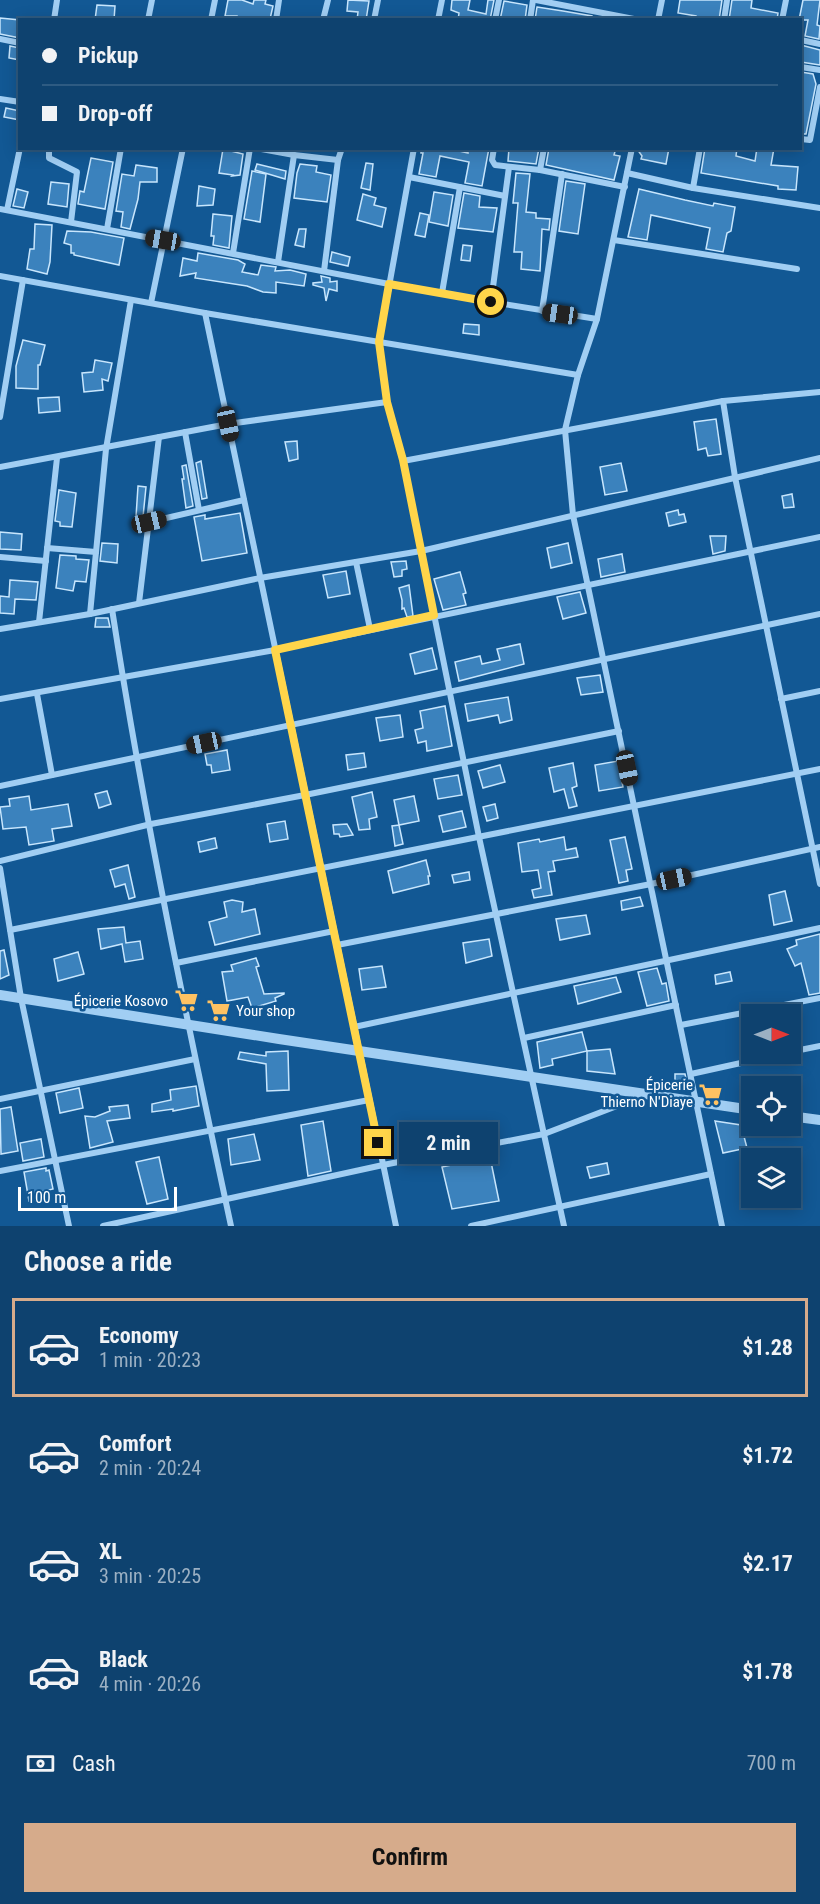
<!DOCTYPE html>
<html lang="en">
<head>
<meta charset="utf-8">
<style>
  :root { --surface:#0e426f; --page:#174974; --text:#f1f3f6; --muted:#9bb0c3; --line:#2e5b82; --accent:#d6ab8b }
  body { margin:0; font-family:"Roboto Condensed",sans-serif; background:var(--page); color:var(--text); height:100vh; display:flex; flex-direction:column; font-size:22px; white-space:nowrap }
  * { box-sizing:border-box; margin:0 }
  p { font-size:20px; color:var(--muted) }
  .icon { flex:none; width:33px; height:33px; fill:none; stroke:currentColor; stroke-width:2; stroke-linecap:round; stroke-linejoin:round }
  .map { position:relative; height:1226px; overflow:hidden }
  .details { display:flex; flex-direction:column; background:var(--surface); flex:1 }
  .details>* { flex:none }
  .hud { position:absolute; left:18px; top:18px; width:784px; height:132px; border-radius:0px; box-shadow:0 3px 15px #0003,0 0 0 2px var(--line); display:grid; align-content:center; height:132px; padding:0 24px; background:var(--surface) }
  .needle { width:39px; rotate:90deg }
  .tools { position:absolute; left:741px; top:1004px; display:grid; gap:12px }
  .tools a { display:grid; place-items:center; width:60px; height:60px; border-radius:0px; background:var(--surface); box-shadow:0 3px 15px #0003,0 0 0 2px var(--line); font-size:30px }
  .scale { position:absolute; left:18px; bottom:15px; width:159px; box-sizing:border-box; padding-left:6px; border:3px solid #fff; border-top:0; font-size:16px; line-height:21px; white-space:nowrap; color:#fff; -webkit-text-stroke:4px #125894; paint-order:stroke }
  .end { position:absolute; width:27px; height:27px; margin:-14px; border:8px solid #ffd54a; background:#111; box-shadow:0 0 0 3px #111 }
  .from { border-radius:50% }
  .bubble { position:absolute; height:42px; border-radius:0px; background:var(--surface); box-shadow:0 3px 15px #0003,0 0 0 2px var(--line); font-size:20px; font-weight:700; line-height:42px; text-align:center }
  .car { position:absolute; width:18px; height:36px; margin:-18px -9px; border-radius:8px; box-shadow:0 0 4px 2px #0007; background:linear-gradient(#222 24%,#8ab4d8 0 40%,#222 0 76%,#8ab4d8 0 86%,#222 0) }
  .hud b { display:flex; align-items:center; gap:21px; height:57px; font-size:22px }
  .hud b+b { border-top:2px solid var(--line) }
  .hud i { width:15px; height:15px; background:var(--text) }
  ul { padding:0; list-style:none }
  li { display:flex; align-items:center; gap:18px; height:99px; margin:0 12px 9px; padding:0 12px; border:3px solid transparent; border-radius:0px }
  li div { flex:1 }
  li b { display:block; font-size:22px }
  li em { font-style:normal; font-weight:700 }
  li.active { border-color:var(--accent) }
  li>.icon { width:54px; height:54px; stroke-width:1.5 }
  h2 { padding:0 24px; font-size:27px; line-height:72px }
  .pay { display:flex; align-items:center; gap:15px; height:66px; padding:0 24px; font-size:22px }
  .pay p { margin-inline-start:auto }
  .action { display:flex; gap:12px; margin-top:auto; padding:12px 24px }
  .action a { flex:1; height:69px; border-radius:0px; background:var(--accent); color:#111; font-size:24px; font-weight:700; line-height:69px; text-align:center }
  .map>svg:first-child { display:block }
</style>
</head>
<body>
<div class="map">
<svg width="820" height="1226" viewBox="0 0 820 1226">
  <rect width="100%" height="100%" fill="#125894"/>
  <g fill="#3b82bd" stroke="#c8e6fd" stroke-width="1.5">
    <polygon points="228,0 242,0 253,4 254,0 266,0 265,4 273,6 270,19 237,20 237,16 225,16"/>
    <polygon points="348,0 369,1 366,20 357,20 358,12 347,11"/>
    <polygon points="452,0 470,0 468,10 486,14 488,0 494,0 490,20 458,20 459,13 451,10"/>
    <polygon points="680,0 722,0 719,20 696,20 696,16 678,13"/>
    <polygon points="732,0 752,0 751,8 778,13 777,20 729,20"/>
    <polygon points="803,0 820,0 817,25 820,26 819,39 805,36 808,20 799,20"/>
    <polygon points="504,1 527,5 525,20 500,20"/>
    <polygon points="97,5 115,6 114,20 95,20"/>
    <polygon points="537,7 563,11 592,16 592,20 535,20"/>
    <polygon points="0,18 20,20 20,38 0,34"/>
    <polygon points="801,45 820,50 820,65 801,62"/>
    <polygon points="10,46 20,48 20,60 9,58"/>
    <polygon points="801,72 813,74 816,84 806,134 801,134"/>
    <polygon points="6,108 20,111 20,120 4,117"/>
    <polygon points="421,148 446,148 468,153 468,148 489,148 482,186 465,183 469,162 440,156 436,177 419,174 423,153 421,153"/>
    <polygon points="509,148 539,148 536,164 508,161"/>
    <polygon points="549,148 587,148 603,151 603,148 616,148 614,155 620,156 614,180 546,165"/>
    <polygon points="645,148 669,148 666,164 641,159 642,156 637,149 644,150"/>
    <polygon points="705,148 737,148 736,156 755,161 757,148 774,148 771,165 798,167 796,190 778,189 778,186 701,173"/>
    <polygon points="223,149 243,154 240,175 232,176 233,175 219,173"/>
    <polygon points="91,158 113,162 105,209 78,204 80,191 84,192"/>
    <polygon points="366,163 373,164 370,190 361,188"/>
    <polygon points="257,164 286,171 285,179 255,170"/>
    <polygon points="300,164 317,166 316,172 331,175 327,202 294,198 297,173"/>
    <polygon points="136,165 157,168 157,182 140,182 138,199 130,229 121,227 123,212 116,211 122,174 134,176"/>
    <polygon points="252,171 266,174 260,222 244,219"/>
    <polygon points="516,173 530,174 526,212 536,213 536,218 550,219 549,230 542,229 540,271 521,269 522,252 514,252 518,203 513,203"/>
    <polygon points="566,181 585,184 578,234 559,231"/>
    <polygon points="51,182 69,184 67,207 48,204"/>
    <polygon points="199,186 215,189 213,205 197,206"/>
    <polygon points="17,189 28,192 24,208 13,206"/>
    <polygon points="639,189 685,200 713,206 714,203 735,207 731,231 727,233 723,252 706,249 710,228 651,215 647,240 628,237"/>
    <polygon points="434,192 453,195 448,226 429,222"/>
    <polygon points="464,193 480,196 479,207 497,208 493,232 458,228"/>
    <polygon points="363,194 376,198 374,205 386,208 382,227 357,220"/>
    <polygon points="420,213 429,215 425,237 415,235"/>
    <polygon points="213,214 232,216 229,248 213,245 214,236 211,236"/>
    <polygon points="35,224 52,225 50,262 47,274 27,269 30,249 34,249"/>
    <polygon points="299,229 306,229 304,247 295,245"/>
    <polygon points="67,231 91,232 124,238 119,265 74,255 74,253 71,253 71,245 64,243"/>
    <polygon points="463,245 472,246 470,261 461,260"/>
    <polygon points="332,252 350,257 348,266 330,262"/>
    <polygon points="198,253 238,260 245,264 242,272 258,275 261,265 276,267 275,271 290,270 306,274 304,286 276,282 276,293 263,292 247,286 195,278 196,273 180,276 183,258 197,261"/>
    <polygon points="321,276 330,278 330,282 337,281 337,291 329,289 326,301 324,288 313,285 313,283 322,282"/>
    <polygon points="464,324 479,325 479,335 463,333"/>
    <polygon points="23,340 45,345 40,365 38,365 38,389 16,388 16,366"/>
    <polygon points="95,360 112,363 108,381 102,379 103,390 84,392 82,373 93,372"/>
    <polygon points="59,397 60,411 39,413 38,398"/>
    <polygon points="716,419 721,454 708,456 706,448 698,450 694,422"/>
    <polygon points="297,441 298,459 289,461 285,442"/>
    <polygon points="201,461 207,498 202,499 196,463"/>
    <polygon points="621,463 627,491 605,495 600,467"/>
    <polygon points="186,465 193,506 186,508 182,479 184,479 182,466"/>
    <polygon points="138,486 146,487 143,517 136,517"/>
    <polygon points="59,490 76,493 72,527 60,526 60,522 55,521"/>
    <polygon points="792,494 794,507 784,508 782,496"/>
    <polygon points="678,510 679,515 684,514 686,522 669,526 666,513"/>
    <polygon points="240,513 247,553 202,561 194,517 205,515 205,519"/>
    <polygon points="0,532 22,534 21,550 0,549"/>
    <polygon points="710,536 726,536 725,551 713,554"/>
    <polygon points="102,543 118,544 117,563 100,561"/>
    <polygon points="568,543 572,563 551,568 547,548"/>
    <polygon points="622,554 625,572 601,577 598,559"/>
    <polygon points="60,555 76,556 76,559 89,560 86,582 75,581 73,591 56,588"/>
    <polygon points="406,561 407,569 402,570 402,576 394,577 391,562"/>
    <polygon points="346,571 350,594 328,598 323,575"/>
    <polygon points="460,572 466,593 463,594 466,605 443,610 434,579"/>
    <polygon points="10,580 38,582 36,600 15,599 14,614 0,613 0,596 9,597"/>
    <polygon points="409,585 413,616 407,617 404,608 402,609 402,600 399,588"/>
    <polygon points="580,592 586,613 563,619 557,597"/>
    <polygon points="96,618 108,618 110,627 95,627"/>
    <polygon points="520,644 524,664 459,681 455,662 480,656 482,664 500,660 497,649"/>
    <polygon points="432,648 437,669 415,674 410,654"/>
    <polygon points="600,675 603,692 581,695 577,678"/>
    <polygon points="508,697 512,720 500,723 498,715 468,721 465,704"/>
    <polygon points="445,706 452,746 427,751 426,741 418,743 415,730 423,728 420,711"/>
    <polygon points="400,715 403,737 380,741 376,718"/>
    <polygon points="227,750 230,770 212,773 211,765 207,765 205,754"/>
    <polygon points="364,753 366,767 348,770 346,755"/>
    <polygon points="618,761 623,787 599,791 595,765"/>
    <polygon points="573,763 577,786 572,788 577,806 569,808 564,789 554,792 549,768"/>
    <polygon points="500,765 505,782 483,788 478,771"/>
    <polygon points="458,775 462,795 438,799 434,779"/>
    <polygon points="107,791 111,804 99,808 95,794"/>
    <polygon points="372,792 377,817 369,819 370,829 359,830 352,797"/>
    <polygon points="29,796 31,810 68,804 72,826 52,829 54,841 29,845 26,827 3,829 0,807 10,806 9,799"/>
    <polygon points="414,796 419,821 399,825 394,800"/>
    <polygon points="495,804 498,818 487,821 483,807"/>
    <polygon points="462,811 466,827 443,832 439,816"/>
    <polygon points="285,821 288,839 270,842 267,824"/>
    <polygon points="347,824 353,835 340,837 339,834 334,834 333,825"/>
    <polygon points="399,825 403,844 395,846 392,826"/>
    <polygon points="564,837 566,850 576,848 578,857 553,861 555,871 548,872 552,895 534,898 532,890 541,888 538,870 522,872 518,843 539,839 540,842"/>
    <polygon points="625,837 632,869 626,870 628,881 619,883 610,840"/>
    <polygon points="215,838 217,848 200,852 198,842"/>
    <polygon points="426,860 430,876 428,876 429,884 393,893 388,871"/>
    <polygon points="128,865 135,897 129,899 125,884 115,887 110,870"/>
    <polygon points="469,872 470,880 454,883 452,875"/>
    <polygon points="785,891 792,921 774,925 769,895"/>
    <polygon points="640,897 643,906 622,910 621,901"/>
    <polygon points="232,900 243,902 242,912 255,909 260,934 215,945 209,922 227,917 224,902"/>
    <polygon points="586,915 590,934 560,940 556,919"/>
    <polygon points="124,927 126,943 140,941 143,959 125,962 122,944 101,949 98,929"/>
    <polygon points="820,934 820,993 809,995 801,963 795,966 787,949 797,945 796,940"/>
    <polygon points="489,939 492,956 466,963 463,943"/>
    <polygon points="4,950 9,975 0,979 0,951"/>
    <polygon points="78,952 84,974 58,981 54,959"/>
    <polygon points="256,958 259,966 256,967 264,994 284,993 284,994 275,998 276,1001 252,1008 248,997 227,1001 222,972 233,971 231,965"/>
    <polygon points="382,966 386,987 362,990 359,969"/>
    <polygon points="657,968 662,984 666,983 669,1001 647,1006 638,972"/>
    <polygon points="730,972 732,981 716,984 715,975"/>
    <polygon points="616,977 621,992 578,1004 574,986"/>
    <polygon points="582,1032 587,1051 552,1059 553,1065 540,1068 537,1042"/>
    <polygon points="610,1049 615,1074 587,1071 587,1051"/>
    <polygon points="288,1051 289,1090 267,1091 266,1064 238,1059 240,1052 266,1056 266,1052"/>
    <polygon points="675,1074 685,1074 688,1089 675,1087"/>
    <polygon points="196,1086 199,1106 173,1111 173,1109 152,1112 152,1104 171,1100 170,1090"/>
    <polygon points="79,1088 83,1108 60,1113 56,1093"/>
    <polygon points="128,1105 130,1118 107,1121 113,1142 90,1148 85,1116 95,1117 110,1111 109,1107"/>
    <polygon points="11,1107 18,1151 1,1154 0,1109"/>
    <polygon points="323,1121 331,1171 308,1176 301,1125"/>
    <polygon points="715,1121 741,1125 747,1148 723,1153"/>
    <polygon points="254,1134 260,1160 231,1165 228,1139"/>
    <polygon points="41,1139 44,1157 23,1161 20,1143"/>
    <polygon points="159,1157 168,1199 147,1204 136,1162"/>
    <polygon points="490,1157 499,1201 452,1209 442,1167"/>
    <polygon points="607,1163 609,1174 590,1178 587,1167"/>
    <polygon points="46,1168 46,1171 49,1170 53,1189 36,1193 37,1199 29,1201 24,1172"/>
  </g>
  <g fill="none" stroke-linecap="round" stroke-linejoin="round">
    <g stroke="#a1cef3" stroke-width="6">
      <polyline points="536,0 639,20"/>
      <polyline points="54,20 57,0"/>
      <polyline points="148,20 152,0"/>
      <polyline points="211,20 215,0"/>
      <polyline points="276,20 279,0"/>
      <polyline points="323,20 328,0"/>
      <polyline points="374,20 378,0"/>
      <polyline points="438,20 442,0"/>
      <polyline points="495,20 499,0"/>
      <polyline points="530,20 533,0"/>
      <polyline points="658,20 662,0"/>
      <polyline points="724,20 727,0"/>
      <polyline points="782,20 786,0"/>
      <polyline points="0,39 20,43"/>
      <polyline points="801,40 820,44"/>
      <polyline points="801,67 820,70"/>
      <polyline points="0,99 20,102"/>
      <polyline points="801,139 810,140 820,87"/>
      <polyline points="49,148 49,158 77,172 71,222"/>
      <polyline points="256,148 294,155 278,262"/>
      <polyline points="414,148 379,342 387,402 403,461 479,837 564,1226"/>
      <polyline points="494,148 492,160 495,165 540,170 625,187"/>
      <polyline points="632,148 597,319 578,375 565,430 573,515 722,1226"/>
      <polyline points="294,155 338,160"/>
      <polyline points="509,167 491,302 597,319"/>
      <polyline points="540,170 544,148"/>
      <polyline points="627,173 693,188 820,208"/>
      <polyline points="409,177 505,196"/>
      <polyline points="693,188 700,148"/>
      <polyline points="0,209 389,284 491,302"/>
      <polyline points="7,210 20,148"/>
      <polyline points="107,229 121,148"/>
      <polyline points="614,240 797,269"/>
      <polyline points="233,253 250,148"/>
      <polyline points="324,271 338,160 342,148"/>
      <polyline points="0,276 205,313 578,375"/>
      <polyline points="442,293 460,187"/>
      <polyline points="151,303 183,148"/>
      <polyline points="542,311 562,174"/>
      <polyline points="205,313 396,1226"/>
      <polyline points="820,392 723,401 735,477 820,884"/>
      <polyline points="0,417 23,280"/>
      <polyline points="185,432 199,510"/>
      <polyline points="403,461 723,401"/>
      <polyline points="0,467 228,424 387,402"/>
      <polyline points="149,522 244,500"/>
      <polyline points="47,548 96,552"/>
      <polyline points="0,557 46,561"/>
      <polyline points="356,562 370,629"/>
      <polyline points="139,603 159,437"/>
      <path d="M112,609C144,816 187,1021 231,1226"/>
      <polyline points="90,614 106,449 131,300"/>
      <polyline points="39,622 57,458"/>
      <polyline points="0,629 90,614 260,578 421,551 820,458"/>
      <polyline points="37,694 52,775"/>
      <polyline points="0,699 275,650 820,537"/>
      <polyline points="781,699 820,691"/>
      <polyline points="0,786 820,614"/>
      <polyline points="0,861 151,824 305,795 619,731"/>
      <polyline points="0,868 21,998 69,1226"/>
      <polyline points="10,930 820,769"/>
      <polyline points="337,945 651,884 820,847"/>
      <polyline points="176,963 334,931"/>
      <polyline points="681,1025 820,998"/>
      <polyline points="354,1027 820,928"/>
      <polyline points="524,1038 676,1005"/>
      <polyline points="790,1052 820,1046"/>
      <polyline points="691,1074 786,1053"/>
      <polyline points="0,1099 195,1059"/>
      <polyline points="0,1171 369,1100"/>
      <polyline points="103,1226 383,1165 544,1134 643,1096"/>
      <polyline points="471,1226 711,1174"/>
    </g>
    <g stroke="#a1cef3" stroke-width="10">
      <polyline points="0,995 279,1039 752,1110"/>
      <polyline points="790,1116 820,1120"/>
    </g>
  </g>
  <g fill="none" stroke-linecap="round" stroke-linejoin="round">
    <polyline stroke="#ffd54a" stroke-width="8" points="378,1143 275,650 434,615 403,460 387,402 379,342 389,284 491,302"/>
  </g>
  <defs>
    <symbol id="supermarket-bare" viewBox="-9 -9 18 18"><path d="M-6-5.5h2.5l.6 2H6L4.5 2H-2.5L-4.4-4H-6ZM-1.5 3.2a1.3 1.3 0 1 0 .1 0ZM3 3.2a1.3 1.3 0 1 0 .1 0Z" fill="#ffc262" stroke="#125894" stroke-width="2.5" paint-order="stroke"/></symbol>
  </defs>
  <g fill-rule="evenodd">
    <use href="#supermarket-bare" x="170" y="984" width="33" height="33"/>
    <use href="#supermarket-bare" x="202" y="994" width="33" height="33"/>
    <use href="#supermarket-bare" x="694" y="1078" width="33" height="33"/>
  </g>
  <g text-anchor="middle" stroke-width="5" stroke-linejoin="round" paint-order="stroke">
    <g font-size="15" fill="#fff" stroke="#125894" text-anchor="end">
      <text x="168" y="1006">Épicerie Kosovo</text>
      <text x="236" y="1016" text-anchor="start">Your shop</text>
      <text x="693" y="1090">Épicerie<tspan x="693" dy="17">Thierno N'Diaye</tspan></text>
    </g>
  </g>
</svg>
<div class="tools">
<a><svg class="needle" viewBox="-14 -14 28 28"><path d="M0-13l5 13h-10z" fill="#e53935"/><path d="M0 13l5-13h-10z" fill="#9bb0c3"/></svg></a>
<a><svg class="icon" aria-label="locate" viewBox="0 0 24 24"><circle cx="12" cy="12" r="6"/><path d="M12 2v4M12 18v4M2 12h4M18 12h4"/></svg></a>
<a><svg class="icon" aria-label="layers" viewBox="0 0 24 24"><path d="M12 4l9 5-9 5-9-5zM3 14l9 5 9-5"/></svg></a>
</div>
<div class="scale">100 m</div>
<i class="end from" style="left:491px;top:302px"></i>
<i class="end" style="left:378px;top:1143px"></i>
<div class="bubble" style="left:399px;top:1122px;width:99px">2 min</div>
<i class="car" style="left:163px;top:240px;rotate:280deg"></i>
<i class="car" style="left:560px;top:314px;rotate:278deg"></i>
<i class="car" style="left:228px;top:424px;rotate:168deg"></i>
<i class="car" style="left:149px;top:522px;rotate:77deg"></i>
<i class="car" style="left:204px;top:743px;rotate:258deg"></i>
<i class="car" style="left:627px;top:768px;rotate:168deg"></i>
<i class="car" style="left:674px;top:879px;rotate:78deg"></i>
<div class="hud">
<b><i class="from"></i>Pickup</b>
<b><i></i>Drop-off</b>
</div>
</div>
<section class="details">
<h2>Choose a ride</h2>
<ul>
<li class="active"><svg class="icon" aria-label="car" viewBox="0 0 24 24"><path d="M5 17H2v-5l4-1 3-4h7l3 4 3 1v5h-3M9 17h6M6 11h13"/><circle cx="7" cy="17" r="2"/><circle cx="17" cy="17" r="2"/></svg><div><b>Economy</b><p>1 min · 20:23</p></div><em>$1.28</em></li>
<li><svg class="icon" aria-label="car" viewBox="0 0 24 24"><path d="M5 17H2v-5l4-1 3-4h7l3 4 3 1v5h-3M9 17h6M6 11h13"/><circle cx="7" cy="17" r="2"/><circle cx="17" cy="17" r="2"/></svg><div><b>Comfort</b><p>2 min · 20:24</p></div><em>$1.72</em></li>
<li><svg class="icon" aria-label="car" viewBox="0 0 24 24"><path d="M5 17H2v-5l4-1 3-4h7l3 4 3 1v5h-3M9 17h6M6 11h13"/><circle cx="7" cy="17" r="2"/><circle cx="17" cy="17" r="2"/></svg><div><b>XL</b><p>3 min · 20:25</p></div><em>$2.17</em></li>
<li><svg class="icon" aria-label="car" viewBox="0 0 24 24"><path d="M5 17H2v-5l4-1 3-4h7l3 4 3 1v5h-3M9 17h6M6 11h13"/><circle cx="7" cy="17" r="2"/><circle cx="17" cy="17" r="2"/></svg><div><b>Black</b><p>4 min · 20:26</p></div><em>$1.78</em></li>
</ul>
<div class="pay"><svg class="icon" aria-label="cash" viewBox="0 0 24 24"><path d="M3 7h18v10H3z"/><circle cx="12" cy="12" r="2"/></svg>Cash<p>700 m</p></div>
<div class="action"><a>Confirm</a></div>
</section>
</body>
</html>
